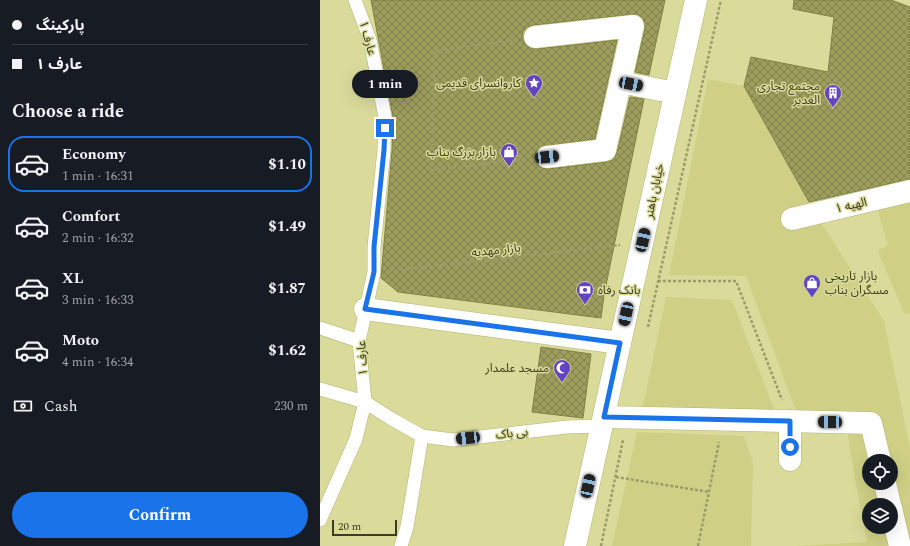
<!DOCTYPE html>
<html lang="en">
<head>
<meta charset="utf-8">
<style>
  :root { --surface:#171b24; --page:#20242c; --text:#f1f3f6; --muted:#9ea1a6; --line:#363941; --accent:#1a73e8 }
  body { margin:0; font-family:Spectral,"Noto Sans Arabic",serif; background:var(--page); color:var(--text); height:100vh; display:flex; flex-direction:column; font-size:15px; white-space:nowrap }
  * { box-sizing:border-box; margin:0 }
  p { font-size:13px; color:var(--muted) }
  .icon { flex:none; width:22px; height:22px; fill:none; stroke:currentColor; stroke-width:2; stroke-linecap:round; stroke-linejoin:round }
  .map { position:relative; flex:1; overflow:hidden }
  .panel { display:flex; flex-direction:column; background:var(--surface); width:320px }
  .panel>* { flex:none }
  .banner { display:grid; align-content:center; height:88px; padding:0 12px; background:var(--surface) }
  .controls { position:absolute; left:542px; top:454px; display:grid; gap:8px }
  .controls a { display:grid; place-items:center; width:36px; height:36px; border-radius:50%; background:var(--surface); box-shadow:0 4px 16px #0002; font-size:20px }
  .scale { position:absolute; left:12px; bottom:10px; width:65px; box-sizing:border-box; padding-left:4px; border:2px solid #3c3c21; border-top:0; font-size:11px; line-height:14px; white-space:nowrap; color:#3c3c21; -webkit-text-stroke:3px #dadb9a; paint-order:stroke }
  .end { position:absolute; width:18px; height:18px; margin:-9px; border:5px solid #1a73e8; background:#fff; box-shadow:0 0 0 2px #fff }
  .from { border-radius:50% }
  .bubble { position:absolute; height:28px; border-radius:14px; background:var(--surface); box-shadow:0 4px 16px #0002; font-size:13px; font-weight:700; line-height:28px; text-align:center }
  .car { position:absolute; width:12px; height:24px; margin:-12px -6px; border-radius:5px; box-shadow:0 0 3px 1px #0007; background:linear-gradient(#222 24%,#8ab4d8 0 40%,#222 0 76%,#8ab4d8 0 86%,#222 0) }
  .banner b { display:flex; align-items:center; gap:14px; height:38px; font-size:15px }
  .banner b+b { border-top:1px solid var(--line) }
  .banner i { width:10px; height:10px; background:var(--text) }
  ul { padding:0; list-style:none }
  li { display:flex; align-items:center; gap:12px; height:56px; margin:0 8px 6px; padding:0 4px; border:2px solid transparent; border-radius:16px }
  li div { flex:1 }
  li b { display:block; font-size:15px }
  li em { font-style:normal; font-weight:700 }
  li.selected { border-color:var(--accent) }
  li>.icon { width:36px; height:36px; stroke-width:1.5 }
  h2 { padding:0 12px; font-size:18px; line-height:48px }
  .pay { display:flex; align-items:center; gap:10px; height:44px; padding:0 12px; font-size:15px }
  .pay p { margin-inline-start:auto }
  .action { display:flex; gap:8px; margin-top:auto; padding:8px 12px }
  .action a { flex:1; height:46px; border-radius:24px; background:var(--accent); color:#fff; font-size:16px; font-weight:700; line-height:46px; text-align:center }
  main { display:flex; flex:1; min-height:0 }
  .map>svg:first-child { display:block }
</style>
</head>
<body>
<main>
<section class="panel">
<div class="banner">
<b><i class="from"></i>پارکینگ</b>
<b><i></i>عارف ۱</b>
</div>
<h2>Choose a ride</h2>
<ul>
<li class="selected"><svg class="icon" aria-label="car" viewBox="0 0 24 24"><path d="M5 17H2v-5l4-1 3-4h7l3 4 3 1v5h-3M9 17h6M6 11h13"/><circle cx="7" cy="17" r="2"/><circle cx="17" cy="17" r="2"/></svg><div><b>Economy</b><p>1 min · 16:31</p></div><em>$1.10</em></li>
<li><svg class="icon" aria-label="car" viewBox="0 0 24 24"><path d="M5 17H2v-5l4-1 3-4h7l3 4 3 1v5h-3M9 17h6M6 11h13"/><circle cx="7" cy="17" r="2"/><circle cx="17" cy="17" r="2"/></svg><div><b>Comfort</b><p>2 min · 16:32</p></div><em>$1.49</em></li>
<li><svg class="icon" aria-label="car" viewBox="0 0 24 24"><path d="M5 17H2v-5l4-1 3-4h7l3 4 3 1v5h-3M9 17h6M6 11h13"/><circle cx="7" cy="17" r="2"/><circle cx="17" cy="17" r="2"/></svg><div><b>XL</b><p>3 min · 16:33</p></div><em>$1.87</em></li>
<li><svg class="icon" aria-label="car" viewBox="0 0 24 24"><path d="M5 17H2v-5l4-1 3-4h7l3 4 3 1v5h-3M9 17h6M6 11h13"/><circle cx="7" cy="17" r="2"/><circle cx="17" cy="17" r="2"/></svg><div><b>Moto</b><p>4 min · 16:34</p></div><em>$1.62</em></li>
</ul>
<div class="pay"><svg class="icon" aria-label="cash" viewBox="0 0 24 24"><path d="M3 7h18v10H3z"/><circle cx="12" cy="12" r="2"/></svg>Cash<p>230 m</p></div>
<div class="action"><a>Confirm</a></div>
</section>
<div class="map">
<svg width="590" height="546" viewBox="0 0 590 546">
  <defs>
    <pattern id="building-cross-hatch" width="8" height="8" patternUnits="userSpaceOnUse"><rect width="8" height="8" fill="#9d9d5e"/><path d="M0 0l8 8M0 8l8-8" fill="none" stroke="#81814d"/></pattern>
  </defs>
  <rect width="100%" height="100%" fill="#dadb9a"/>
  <g fill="#cfd086" fill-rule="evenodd">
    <path d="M388,79L424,86L495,213L564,321L590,448V546H475L547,542L531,457L525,413L477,414L426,276L349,275ZM549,461H571V483H549ZM549,505H571V527H549Z"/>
    <polygon points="590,195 590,314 584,313 558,251 568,245 556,205"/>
    <polygon points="346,297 412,300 456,414 322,411"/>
    <polygon points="317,432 424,436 433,462 431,546 292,546"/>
  </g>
  <g fill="url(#building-cross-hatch)" stroke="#808042">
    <polygon points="51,0 345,0 329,75 315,72 325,28 323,18 317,14 214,25 207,27 203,32 203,39 205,44 210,48 216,49 297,40 275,139 220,147 216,152 215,158 217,164 222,168 228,169 286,162 293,160 297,153 310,97 324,99 284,295 281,318 78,292 61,278 72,151 73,117"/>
    <polygon points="474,0 571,0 590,7 590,179 489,202 424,86 431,57 508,72 514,17 473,9"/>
    <polygon points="221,347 271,354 263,418 212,412"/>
  </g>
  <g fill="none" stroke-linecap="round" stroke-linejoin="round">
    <defs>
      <g id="lane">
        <polyline points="0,328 39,341"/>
        <polyline points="0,389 45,402 70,418 102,436 87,527 81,546"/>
        <polyline points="102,436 133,440 247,427 282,426"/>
        <polyline points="0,520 36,439 45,402 39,341 54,272 54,247 64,150 65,117 50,40 35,0"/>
      </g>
      <g id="street">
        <polyline points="215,37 313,26 285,150 227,157"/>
        <polyline points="300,82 355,93"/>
        <polyline points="472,219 590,191"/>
        <polyline points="45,309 300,343"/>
        <polyline points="284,417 551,423 560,461"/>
        <polyline points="470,421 470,460"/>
        <polyline points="565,483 570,505"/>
        <polyline points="571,508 580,546"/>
      </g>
      <polyline id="secondary" points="255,546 376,0"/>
    </defs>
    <use href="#lane" stroke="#b3b373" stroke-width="14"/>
    <use href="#street" stroke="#b3b373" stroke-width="23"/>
    <use href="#secondary" stroke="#b3b373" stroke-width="23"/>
    <g stroke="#9b9c6a" stroke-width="2.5" stroke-dasharray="3 2" stroke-linecap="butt">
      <polyline points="193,40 115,51 111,170 207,159"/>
      <polyline points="70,271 300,245"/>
      <polyline points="338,281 416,281 462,400"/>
      <polyline points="328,327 401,0"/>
      <polyline points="296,477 389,492"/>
      <polyline points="281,546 303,440"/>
      <polyline points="378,546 399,442"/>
    </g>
    <use href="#lane" stroke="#fff" stroke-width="13"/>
    <use href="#street" stroke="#fff" stroke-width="22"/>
    <use href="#secondary" stroke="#fff" stroke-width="22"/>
  </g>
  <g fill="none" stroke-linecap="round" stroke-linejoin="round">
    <polyline stroke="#1a73e8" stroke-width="5" points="65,128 64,150 54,247 54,272 45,309 300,343 284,417 470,421 470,447"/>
  </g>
  <defs>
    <symbol id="sight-pin" viewBox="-11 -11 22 30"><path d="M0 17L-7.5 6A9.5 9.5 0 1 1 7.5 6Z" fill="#6246bf" stroke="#dadb9a"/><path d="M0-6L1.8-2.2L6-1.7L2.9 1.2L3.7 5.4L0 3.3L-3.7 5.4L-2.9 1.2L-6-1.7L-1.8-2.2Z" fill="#fff"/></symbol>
    <symbol id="building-pin" viewBox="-11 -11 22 30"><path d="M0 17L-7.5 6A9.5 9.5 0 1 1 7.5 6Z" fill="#6246bf" stroke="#dadb9a"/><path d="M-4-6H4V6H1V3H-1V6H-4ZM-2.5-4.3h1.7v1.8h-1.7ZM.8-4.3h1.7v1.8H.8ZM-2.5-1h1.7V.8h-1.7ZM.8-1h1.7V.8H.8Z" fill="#fff"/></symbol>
    <symbol id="shop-pin" viewBox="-11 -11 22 30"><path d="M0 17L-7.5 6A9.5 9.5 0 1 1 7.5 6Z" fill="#6246bf" stroke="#dadb9a"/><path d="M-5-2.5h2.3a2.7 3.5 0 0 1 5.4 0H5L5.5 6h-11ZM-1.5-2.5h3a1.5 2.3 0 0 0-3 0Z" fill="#fff"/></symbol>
    <symbol id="bank-pin" viewBox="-11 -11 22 30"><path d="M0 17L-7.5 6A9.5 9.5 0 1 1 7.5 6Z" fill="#6246bf" stroke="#dadb9a"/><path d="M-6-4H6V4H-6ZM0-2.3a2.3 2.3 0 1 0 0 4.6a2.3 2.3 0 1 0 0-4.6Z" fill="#fff"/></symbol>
    <symbol id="mosque-pin" viewBox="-11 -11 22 30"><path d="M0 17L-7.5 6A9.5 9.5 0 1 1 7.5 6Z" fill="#6246bf" stroke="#dadb9a"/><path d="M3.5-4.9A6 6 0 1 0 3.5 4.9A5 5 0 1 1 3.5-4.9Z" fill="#fff"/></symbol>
  </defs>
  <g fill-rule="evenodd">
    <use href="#sight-pin" x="204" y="73" width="20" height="27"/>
    <use href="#building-pin" x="503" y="83" width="20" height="27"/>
    <use href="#shop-pin" x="179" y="142" width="20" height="27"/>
    <use href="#shop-pin" x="482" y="273" width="20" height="27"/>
    <use href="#bank-pin" x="255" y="280" width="20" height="27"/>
    <use href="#mosque-pin" x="232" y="358" width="20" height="27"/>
  </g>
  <g text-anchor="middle" stroke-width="3" stroke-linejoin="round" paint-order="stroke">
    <g font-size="12" fill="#3c3c21" stroke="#dadb9a">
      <text transform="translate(48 38) rotate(75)" y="4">عارف ۱</text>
      <text transform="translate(334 191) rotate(-78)" y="4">خیابان باهنر</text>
      <text transform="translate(531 205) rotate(-13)" y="4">الهیه ۱</text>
      <text transform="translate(176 250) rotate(-6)" y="4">بازار مهدیه</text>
      <text transform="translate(42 358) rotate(-93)" y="4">عارف ۱</text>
      <text transform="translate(192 433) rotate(-6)" y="4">بی باک</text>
    </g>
    <g font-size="12" fill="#3c3c21" stroke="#dadb9a" text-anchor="end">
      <text x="201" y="87">کاروانسرای قدیمی</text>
      <text x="500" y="90">مجتمع تجاری<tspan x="500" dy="14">الغدیر</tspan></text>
      <text x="176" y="156">بازار بزرگ بناب</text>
      <text x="505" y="280" text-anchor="start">بازار تاریخی<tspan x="505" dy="14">مسگران بناب</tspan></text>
      <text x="278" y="294" text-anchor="start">بانک رفاه</text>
      <text x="229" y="372">مسجد علمدار</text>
    </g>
  </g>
</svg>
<div class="controls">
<a><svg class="icon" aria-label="locate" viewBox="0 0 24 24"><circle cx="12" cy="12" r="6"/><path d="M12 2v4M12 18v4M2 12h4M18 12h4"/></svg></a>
<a><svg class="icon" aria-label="layers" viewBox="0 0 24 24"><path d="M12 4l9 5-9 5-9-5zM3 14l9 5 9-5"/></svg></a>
</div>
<div class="scale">20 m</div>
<i class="end from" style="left:470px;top:447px"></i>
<i class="end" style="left:65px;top:128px"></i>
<div class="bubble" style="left:32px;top:70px;width:66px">1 min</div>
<i class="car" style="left:311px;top:84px;rotate:101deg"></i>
<i class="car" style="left:227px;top:157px;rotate:84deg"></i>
<i class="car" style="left:323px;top:240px;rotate:12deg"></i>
<i class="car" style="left:306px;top:314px;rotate:192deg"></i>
<i class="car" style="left:510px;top:422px;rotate:271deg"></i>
<i class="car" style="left:148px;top:438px;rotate:264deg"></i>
<i class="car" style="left:268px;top:486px;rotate:12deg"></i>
</div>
</main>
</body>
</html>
